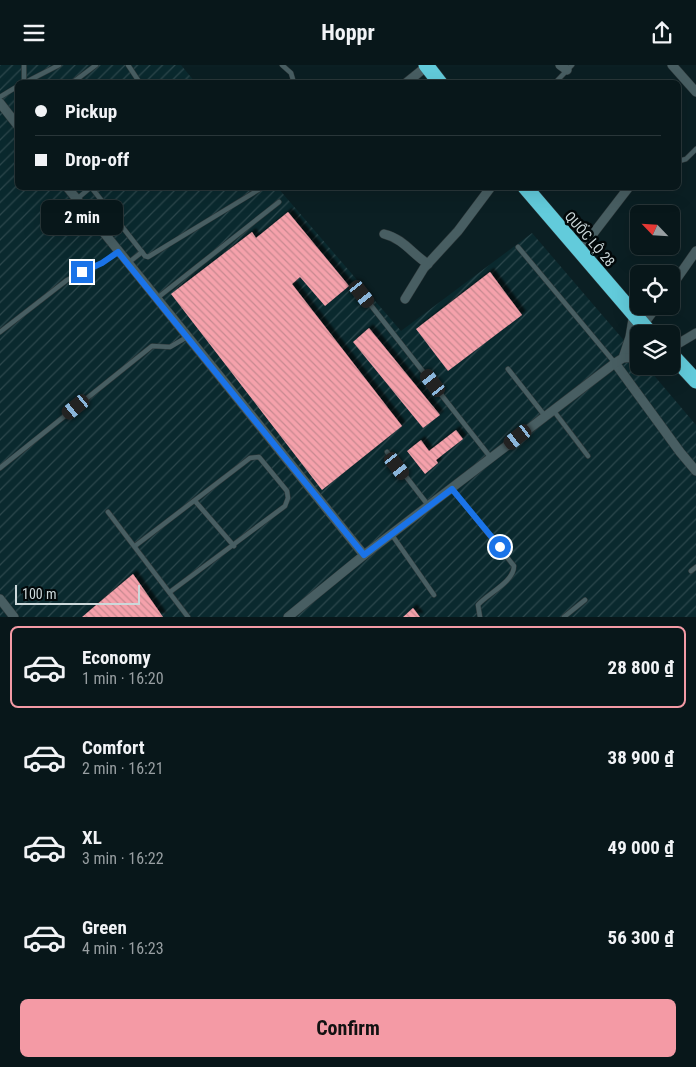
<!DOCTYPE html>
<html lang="en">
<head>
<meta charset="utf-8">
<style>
  :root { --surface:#08171a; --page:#162427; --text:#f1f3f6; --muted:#989fa2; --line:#293639; --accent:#f49aa5 }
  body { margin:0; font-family:"Roboto Condensed",sans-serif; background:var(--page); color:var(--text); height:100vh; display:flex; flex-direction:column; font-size:19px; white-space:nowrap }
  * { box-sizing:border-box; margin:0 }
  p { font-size:16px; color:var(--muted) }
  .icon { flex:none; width:28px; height:28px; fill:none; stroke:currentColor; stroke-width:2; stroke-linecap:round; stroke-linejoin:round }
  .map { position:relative; height:552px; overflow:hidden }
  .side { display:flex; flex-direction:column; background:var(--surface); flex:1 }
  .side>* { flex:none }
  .banner { position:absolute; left:15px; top:15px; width:666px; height:110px; border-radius:8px; box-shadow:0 5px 20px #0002,0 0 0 1px var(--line); display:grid; align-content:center; height:110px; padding:0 20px; background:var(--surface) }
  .needle { width:32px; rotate:295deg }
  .tools { position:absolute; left:630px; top:140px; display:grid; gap:10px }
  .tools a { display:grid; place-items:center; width:50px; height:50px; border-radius:8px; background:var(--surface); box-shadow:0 5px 20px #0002,0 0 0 1px var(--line); font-size:25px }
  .scale { position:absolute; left:15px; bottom:12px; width:125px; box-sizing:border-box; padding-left:5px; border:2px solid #ccd8da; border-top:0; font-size:14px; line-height:18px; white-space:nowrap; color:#ccd8da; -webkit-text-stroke:4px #020809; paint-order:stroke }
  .end { position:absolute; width:22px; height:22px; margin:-11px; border:6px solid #1a73e8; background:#fff; box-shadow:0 0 0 2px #fff }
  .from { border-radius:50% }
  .bubble { position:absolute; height:35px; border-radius:8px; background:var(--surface); box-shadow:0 5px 20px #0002,0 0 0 1px var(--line); font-size:16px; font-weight:700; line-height:35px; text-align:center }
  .car { position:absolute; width:15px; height:30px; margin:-15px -8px; border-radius:6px; box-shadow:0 0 4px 1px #0007; background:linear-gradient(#222 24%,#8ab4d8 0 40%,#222 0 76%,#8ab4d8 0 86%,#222 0) }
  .banner b { display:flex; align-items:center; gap:18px; height:48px; font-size:19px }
  .banner b+b { border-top:1px solid var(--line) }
  .banner i { width:12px; height:12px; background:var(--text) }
  ul { padding:9px 0 0; list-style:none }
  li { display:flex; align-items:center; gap:15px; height:82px; margin:0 10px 8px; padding:0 10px; border:2px solid transparent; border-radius:8px }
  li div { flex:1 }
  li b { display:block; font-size:19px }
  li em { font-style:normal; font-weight:700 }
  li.active { border-color:var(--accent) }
  li>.icon { width:45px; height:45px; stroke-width:1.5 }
  .action { display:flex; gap:10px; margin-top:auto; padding:10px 20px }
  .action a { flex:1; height:58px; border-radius:8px; background:var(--accent); color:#111; font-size:20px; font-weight:700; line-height:58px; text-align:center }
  header { display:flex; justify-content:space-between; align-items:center; height:65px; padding:0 20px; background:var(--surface); font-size:22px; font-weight:700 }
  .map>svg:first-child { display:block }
</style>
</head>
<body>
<header><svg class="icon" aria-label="menu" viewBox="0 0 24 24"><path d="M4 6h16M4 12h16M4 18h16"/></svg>Hoppr<svg class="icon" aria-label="share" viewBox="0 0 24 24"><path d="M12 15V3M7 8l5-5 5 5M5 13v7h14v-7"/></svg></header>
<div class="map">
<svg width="696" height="552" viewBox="0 0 696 552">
  <defs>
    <pattern id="industrial-furrows" width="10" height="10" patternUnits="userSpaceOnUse" patternTransform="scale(1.25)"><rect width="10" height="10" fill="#0a292e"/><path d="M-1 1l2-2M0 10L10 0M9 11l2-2" fill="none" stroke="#2c474c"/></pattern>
    <pattern id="building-back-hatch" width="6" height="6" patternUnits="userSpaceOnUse" patternTransform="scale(1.25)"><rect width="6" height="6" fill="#f5a1ab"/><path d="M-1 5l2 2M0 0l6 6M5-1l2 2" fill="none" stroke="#c78990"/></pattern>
    <filter id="shadow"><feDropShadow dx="4" dy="-4" stdDeviation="1" flood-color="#0009"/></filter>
  </defs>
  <rect width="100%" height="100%" fill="#0b1f23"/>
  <polygon fill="url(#industrial-furrows)" points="0,0 181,0 195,17 18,18 18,122 278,123 401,266 532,168 639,293 639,301 646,301 696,360 696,552 0,552"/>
  <g fill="url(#building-back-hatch)" filter="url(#shadow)">
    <polygon points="288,147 349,221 325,241 300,212 292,219 402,361 322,425 171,229 252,167 256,173"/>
    <polygon points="490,207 522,250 448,306 416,264"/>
    <polygon points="369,263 440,350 423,363 353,277"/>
    <polygon points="456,365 463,374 436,395 438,398 425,409 407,386 421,375 429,386"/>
    <polygon points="133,509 163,552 82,552"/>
    <polygon points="413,543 420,552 403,552"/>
  </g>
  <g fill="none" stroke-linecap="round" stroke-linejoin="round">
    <defs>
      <g id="lane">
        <polyline points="128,0 140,18"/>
        <polyline points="282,0 291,8 294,18"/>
        <polyline points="24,18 59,0"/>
        <polyline points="24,18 24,0"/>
        <polyline points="72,18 96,0"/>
        <polyline points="555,18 572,0"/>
        <polyline points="0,32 18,21"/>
        <polyline points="679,96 686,94 696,84"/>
        <polyline points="77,134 91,122 145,191 148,192 263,122"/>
        <polyline points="107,171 121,160"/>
        <polyline points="518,182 615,298"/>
        <polyline points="128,198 142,187"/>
        <polyline points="362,229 491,393"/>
        <polyline points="156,234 279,137"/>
        <polyline points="0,267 67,215 102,198 118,187"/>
        <polyline points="508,304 545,351"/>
        <polyline points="553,345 588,391"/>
        <polyline points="387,387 428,440"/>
        <polyline points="0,403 152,281 170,282 187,272"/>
        <path d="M452,424L514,501C514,517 487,529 478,540L480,552"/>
        <polyline points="195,436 234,481"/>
        <polyline points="108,447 188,552"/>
        <polyline points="392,470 434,530"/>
        <polyline points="135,481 250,393 259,392 287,426 288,433 285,441 170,527"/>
        <polyline points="691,506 696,502"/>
        <polyline points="564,552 585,535"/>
      </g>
      <g id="street">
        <polyline points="560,0 567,5"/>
        <polyline points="672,0 696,27"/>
        <polyline points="406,18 427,1"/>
        <polyline points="0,38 18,61"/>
        <polyline points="67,122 364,490"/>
        <path d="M384,169C404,174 412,189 428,199"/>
        <polyline points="579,187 629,122"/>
        <polyline points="671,222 696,186"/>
        <polyline points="405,234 424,203 458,166 491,122"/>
        <polyline points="643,260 657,241"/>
        <polyline points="671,283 696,268"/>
        <polyline points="623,293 630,272 634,248"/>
        <polyline points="615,298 680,387 696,406"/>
        <polyline points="0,534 14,552"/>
        <polyline points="288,552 364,490 615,298 623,293 639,292"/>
      </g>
      <g id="highway">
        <polyline points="426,0 440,18"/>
        <polyline points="525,122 651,269"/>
        <polyline points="671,289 696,316"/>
      </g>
    </defs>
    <use href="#lane" stroke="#2d3739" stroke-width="5.5"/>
    <use href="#street" stroke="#2d3739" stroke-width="10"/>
    <use href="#highway" stroke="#2d3739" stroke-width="16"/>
    <use href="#lane" stroke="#485e62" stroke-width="4.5"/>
    <use href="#street" stroke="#485e62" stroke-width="9"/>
    <use href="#highway" stroke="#62cbdb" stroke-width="15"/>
  </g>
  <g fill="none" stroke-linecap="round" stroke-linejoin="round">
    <polyline stroke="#1a73e8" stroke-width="6" points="82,207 102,198 118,187 364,490 452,424 500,482"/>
  </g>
  <g text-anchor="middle" stroke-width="5" stroke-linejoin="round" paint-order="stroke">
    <g font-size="14" fill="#ccd8da" stroke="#020809">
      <text transform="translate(590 174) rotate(49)" y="5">QUỐC LỘ 28</text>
    </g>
  </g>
</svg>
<div class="tools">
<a><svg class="needle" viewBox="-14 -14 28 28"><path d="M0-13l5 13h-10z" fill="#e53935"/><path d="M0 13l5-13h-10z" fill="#989fa2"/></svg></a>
<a><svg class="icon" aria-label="locate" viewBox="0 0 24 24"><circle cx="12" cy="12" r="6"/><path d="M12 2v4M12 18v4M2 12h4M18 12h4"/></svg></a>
<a><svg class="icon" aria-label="layers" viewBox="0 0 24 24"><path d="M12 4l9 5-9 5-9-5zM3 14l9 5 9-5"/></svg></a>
</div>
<div class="scale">100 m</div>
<i class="end from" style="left:500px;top:482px"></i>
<i class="end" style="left:82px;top:207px"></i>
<div class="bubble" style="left:41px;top:135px;width:82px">2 min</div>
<i class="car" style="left:362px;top:229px;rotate:142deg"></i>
<i class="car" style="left:433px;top:318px;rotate:322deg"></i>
<i class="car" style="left:76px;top:342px;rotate:231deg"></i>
<i class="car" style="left:518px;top:372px;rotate:232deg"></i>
<i class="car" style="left:397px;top:401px;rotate:142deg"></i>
<div class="banner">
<b><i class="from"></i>Pickup</b>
<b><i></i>Drop-off</b>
</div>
</div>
<section class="side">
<ul>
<li class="active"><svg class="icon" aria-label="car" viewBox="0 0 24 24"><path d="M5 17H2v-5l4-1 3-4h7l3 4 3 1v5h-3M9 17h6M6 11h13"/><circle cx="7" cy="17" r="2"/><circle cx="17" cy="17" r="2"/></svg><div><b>Economy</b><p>1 min · 16:20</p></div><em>28 800 ₫</em></li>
<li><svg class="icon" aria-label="car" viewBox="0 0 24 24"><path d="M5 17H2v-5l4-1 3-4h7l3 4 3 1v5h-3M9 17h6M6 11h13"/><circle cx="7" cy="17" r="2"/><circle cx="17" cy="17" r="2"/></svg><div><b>Comfort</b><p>2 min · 16:21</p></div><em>38 900 ₫</em></li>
<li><svg class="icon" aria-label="car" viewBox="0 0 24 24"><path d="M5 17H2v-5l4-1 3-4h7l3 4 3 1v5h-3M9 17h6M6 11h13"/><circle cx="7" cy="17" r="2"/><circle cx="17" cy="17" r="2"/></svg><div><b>XL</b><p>3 min · 16:22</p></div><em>49 000 ₫</em></li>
<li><svg class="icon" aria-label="car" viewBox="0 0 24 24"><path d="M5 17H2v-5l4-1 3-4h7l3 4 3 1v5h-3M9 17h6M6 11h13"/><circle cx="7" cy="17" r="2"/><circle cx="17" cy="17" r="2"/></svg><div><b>Green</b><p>4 min · 16:23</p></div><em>56 300 ₫</em></li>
</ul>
<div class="action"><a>Confirm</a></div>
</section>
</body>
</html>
